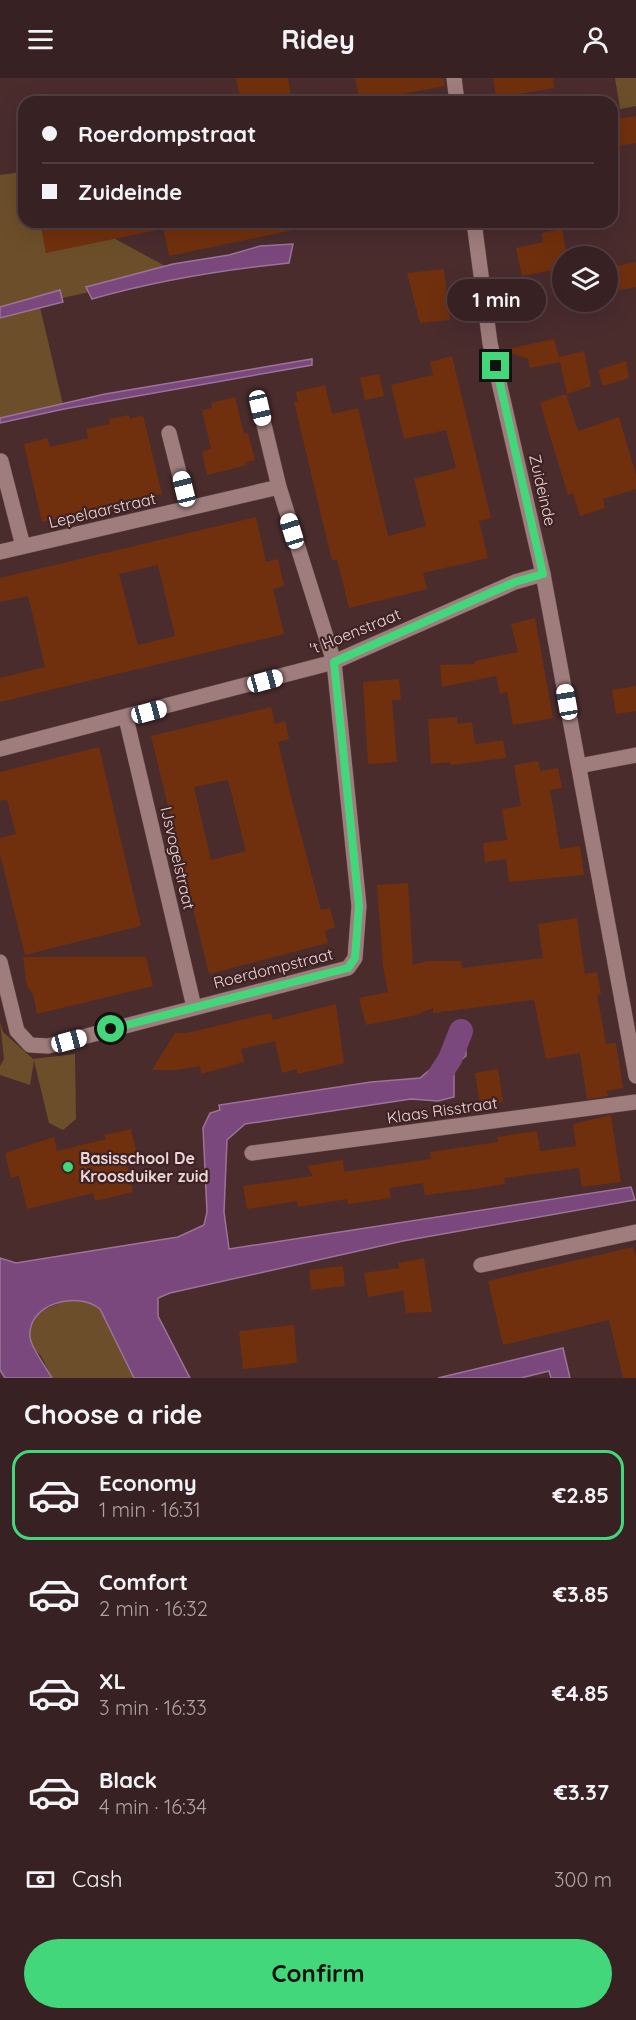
<!DOCTYPE html>
<html lang="en">
<head>
<meta charset="utf-8">
<style>
  :root { --surface:#382122; --page:#432e2f; --text:#f1f3f6; --muted:#aba3a5; --line:#523e40; --accent:#43d77b }
  body { margin:0; font-family:Quicksand,sans-serif; background:var(--page); color:var(--text); height:100vh; display:flex; flex-direction:column; font-size:22px; white-space:nowrap }
  * { box-sizing:border-box; margin:0 }
  p { font-size:20px; color:var(--muted) }
  .icon { flex:none; width:33px; height:33px; fill:none; stroke:currentColor; stroke-width:2; stroke-linecap:round; stroke-linejoin:round }
  .map { position:relative; height:1300px; overflow:hidden }
  .side { display:flex; flex-direction:column; background:var(--surface); flex:1 }
  .side>* { flex:none }
  .banner { position:absolute; left:18px; top:18px; width:600px; height:132px; border-radius:18px; box-shadow:0 6px 24px #0002,0 0 0 2px var(--line); display:grid; align-content:center; height:132px; padding:0 24px; background:var(--surface) }
  .controls { position:absolute; left:552px; top:168px; display:grid; gap:12px }
  .controls a { display:grid; place-items:center; width:66px; height:66px; border-radius:50%; background:var(--surface); box-shadow:0 6px 24px #0002,0 0 0 2px var(--line); font-size:30px }
  .end { position:absolute; width:27px; height:27px; margin:-14px; border:8px solid #43d77b; background:#111; box-shadow:0 0 0 3px #111 }
  .from { border-radius:50% }
  .bubble { position:absolute; height:42px; border-radius:21px; background:var(--surface); box-shadow:0 6px 24px #0002,0 0 0 2px var(--line); font-size:20px; font-weight:800; line-height:42px; text-align:center }
  .car { position:absolute; width:18px; height:36px; margin:-18px -9px; border-radius:8px; box-shadow:0 0 4px 2px #0007; background:linear-gradient(#fff 24%,#345 0 40%,#fff 0 76%,#345 0 86%,#fff 0) }
  .banner b { display:flex; align-items:center; gap:21px; height:57px; font-size:22px }
  .banner b+b { border-top:2px solid var(--line) }
  .banner i { width:15px; height:15px; background:var(--text) }
  ul { padding:0; list-style:none }
  li { display:flex; align-items:center; gap:18px; height:90px; margin:0 12px 9px; padding:0 12px; border:3px solid transparent; border-radius:18px }
  li div { flex:1 }
  li b { display:block; font-size:22px }
  li em { font-style:normal; font-weight:800 }
  li.current { border-color:var(--accent) }
  li>.icon { width:54px; height:54px; stroke-width:1.5 }
  h2 { padding:0 24px; font-size:27px; line-height:72px }
  .pay { display:flex; align-items:center; gap:15px; height:66px; padding:0 24px; font-size:22px }
  .pay p { margin-inline-start:auto }
  .primary-button { display:flex; gap:12px; margin-top:auto; padding:12px 24px }
  .primary-button a { flex:1; height:69px; border-radius:36px; background:var(--accent); color:#111; font-size:24px; font-weight:800; line-height:69px; text-align:center }
  header { display:flex; justify-content:space-between; align-items:center; height:78px; padding:0 24px; background:var(--surface); font-size:27px; font-weight:800 }
  .map>svg:first-child { display:block }
</style>
</head>
<body>
<header><svg class="icon" aria-label="menu" viewBox="0 0 24 24"><path d="M4 6h16M4 12h16M4 18h16"/></svg>Ridey<svg class="icon" aria-label="person" viewBox="0 0 24 24"><circle cx="12" cy="8" r="4"/><path d="M4 21q1-7 8-7t8 7"/></svg></header>
<div class="map">
<svg width="636" height="1300" viewBox="0 0 636 1300">
  <rect width="100%" height="100%" fill="#4a2c2d"/>
  <g fill="#6c4f2a">
    <polygon points="615,0 636,0 636,28 620,31"/>
    <polygon points="21,94 24,99 24,144 84,144 178,195 39,225 64,331 0,345 0,97"/>
    <polygon points="0,944 3,954 33,981 75,976 76,1041 63,1052 49,1045 34,983 30,1007 0,997 0,988 4,981"/>
    <path d="M79,1220L91,1223L100,1231L134,1300H52C48,1293 45,1285 41,1278C38,1274 33,1271 31,1267C17,1237 58,1224 79,1220Z"/>
  </g>
  <g fill="#7a487d" stroke="#9c7398" stroke-width="1.5">
    <path d="M293,166L289,185C221,192 158,202 92,221L86,209L173,186L229,177L260,168Z"/>
    <polygon points="60,212 63,224 0,240 0,229"/>
    <polygon points="312,281 312,287 64,331 0,345 0,340 105,316"/>
    <path d="M465,946L466,978L454,988V1019L438,1023L411,1021L245,1046L227,1062L224,1134L229,1171L631,1109L635,1122L403,1163L170,1215L158,1220V1238L190,1300H134L100,1231C77,1212 27,1226 30,1259C31,1270 46,1289 52,1300H5L0,1292V1180L16,1185L178,1159L204,1147L207,1134L203,1050L210,1035L220,1032L219,1027L371,1004L420,1000L453,972Z"/>
    <polygon points="563,1270 570,1300 551,1300 549,1293 521,1300 438,1300"/>
  </g>
  <g fill="none" stroke-linecap="round" stroke-linejoin="round">
    <polyline stroke="#7a487d" stroke-width="24" points="439,998 450,981 461,953"/>
  </g>
  <g fill="#70300d" fill-rule="evenodd">
    <polygon points="236,0 288,0 291,18 262,24 241,24"/>
    <polygon points="355,0 444,0 445,8 360,24"/>
    <polygon points="493,0 553,0 554,10 496,20"/>
    <polygon points="636,38 636,65 612,69 612,42"/>
    <polygon points="40,144 156,144 157,152 46,175"/>
    <polygon points="162,144 292,144 293,152 169,178"/>
    <polygon points="562,151 567,178 562,178 562,190 522,198 516,170 543,164 542,155"/>
    <polygon points="636,184 636,209 608,214 608,190"/>
    <polygon points="444,191 450,242 420,245 407,195"/>
    <polygon points="554,261 559,279 584,273 591,308 567,316 560,284 530,290 528,281 503,272"/>
    <polygon points="452,278 491,440 479,443 488,480 423,495 427,511 349,530 337,481 332,483 294,324 298,324 296,314 325,307 332,336 358,330 388,458 426,448 414,401 456,390 446,352 404,361 391,307 433,297 430,284"/>
    <polygon points="626,283 629,300 603,308 598,292"/>
    <polygon points="379,296 384,318 365,322 360,300"/>
    <polygon points="566,316 578,353 619,339 636,397 636,411 603,421 605,430 580,438 573,415 568,417 540,325"/>
    <polygon points="235,319 244,356 248,355 255,382 246,384 247,387 207,397 202,374 211,371 202,332 212,330 211,325"/>
    <polygon points="129,337 130,341 143,337 162,416 115,427 116,432 90,438 89,433 42,444 24,366 47,360 50,369 88,360 86,351 110,346 109,341"/>
    <path d="M256,439L266,484L278,481L284,508L273,511L284,556L0,624V600L45,589L28,518L0,524V500ZM158,487L175,558L138,567L119,496Z"/>
    <polygon points="535,540 553,640 513,647 507,614 500,616 496,598 442,609 440,587 475,586 475,583 518,574 511,546"/>
    <polygon points="399,601 401,622 392,622 397,684 368,686 363,604"/>
    <polygon points="636,608 636,633 616,636 612,612"/>
    <path d="M271,629L275,646L285,643L289,661L278,664L293,727L321,832L330,830L335,849L325,853L328,865L209,896L151,658ZM228,702L246,773L211,782L194,709Z"/>
    <polygon points="457,639 457,646 472,644 475,666 503,662 506,680 451,687 450,684 431,686 428,641"/>
    <polygon points="99,669 141,848 25,877 0,776 0,760 16,756 7,722 0,723 0,694"/>
    <polygon points="538,683 540,693 558,690 562,710 550,712 560,771 580,768 584,797 509,804 506,781 485,784 483,765 507,762 502,731 521,728 514,687"/>
    <polygon points="408,805 413,887 427,883 461,883 462,890 543,880 538,846 577,840 585,896 597,894 601,916 597,917 606,966 616,965 623,1010 607,1013 608,1018 587,1021 580,975 546,981 534,922 433,935 433,930 417,937 366,947 359,920 388,914 383,888 377,807"/>
    <polygon points="23,879 146,879 153,908 37,936 33,916 27,908"/>
    <polygon points="336,926 344,985 298,996 297,991 282,995 275,963 241,971 244,984 201,996 200,988 178,992 152,992 175,955 187,955 271,935 273,942"/>
    <polygon points="498,991 503,1024 480,1027 475,995"/>
    <polygon points="611,1037 621,1104 582,1109 579,1090 504,1100 505,1106 474,1111 425,1117 423,1105 389,1110 391,1120 348,1126 347,1121 298,1129 297,1123 247,1131 243,1108 313,1098 307,1088 343,1082 344,1094 431,1081 430,1074 498,1064 497,1059 537,1053 540,1073 576,1068 573,1046"/>
    <polygon points="131,1051 137,1077 125,1080 133,1114 95,1123 93,1115 27,1131 19,1098 11,1100 5,1075 54,1059 57,1073 106,1061 104,1057"/>
    <polygon points="633,1169 636,1180 636,1300 623,1300 609,1242 503,1267 488,1203"/>
    <polygon points="424,1180 432,1234 406,1235 403,1213 368,1219 364,1195 399,1190 398,1185"/>
    <polygon points="343,1188 345,1208 311,1212 309,1192"/>
    <polygon points="294,1247 297,1285 243,1291 239,1253"/>
  </g>
  <g fill="none" stroke-linecap="round" stroke-linejoin="round">
    <defs>
      <g id="minor">
        <polyline points="454,0 457,24"/>
        <polyline points="474,144 490,265 543,496 636,998"/>
        <polyline points="169,355 188,430"/>
        <polyline points="1,383 23,468"/>
        <polyline points="0,474 279,409"/>
        <polyline points="126,640 194,929"/>
        <polyline points="0,671 334,584 515,504 543,496"/>
        <polyline points="579,688 636,677"/>
        <polyline points="0,884 17,953 30,967 48,968 348,890 355,880 359,828 334,584 279,409 260,330"/>
        <polyline points="252,1075 636,1024"/>
        <polyline points="481,1187 636,1154"/>
      </g>
    </defs>
    <use href="#minor" stroke="#634a4b" stroke-width="16"/>
    <use href="#minor" stroke="#a07d7d" stroke-width="15"/>
  </g>
  <g fill="none" stroke-linecap="round" stroke-linejoin="round">
    <polyline stroke="#43d77b" stroke-width="8" points="111,951 348,890 355,880 359,828 334,584 515,504 543,496 496,288"/>
  </g>
  <circle fill="#43d77b" stroke="#3f2223" stroke-width="2" cx="68" cy="1089" r="6"/>
  <g text-anchor="middle" stroke-width="4.5" stroke-linejoin="round" paint-order="stroke">
    <g font-size="16" fill="#ead6d6" stroke="#3f2223">
      <text transform="translate(543 412) rotate(77)" y="6">Zuideinde</text>
      <text transform="translate(102 432) rotate(-13)" y="6">Lepelaarstraat</text>
      <text transform="translate(355 553) rotate(-22)" y="6">'t Hoenstraat</text>
      <text transform="translate(178 780) rotate(77)" y="6">IJsvogelstraat</text>
      <text transform="translate(273 890) rotate(-14)" y="6">Roerdompstraat</text>
      <text transform="translate(442 1032) rotate(-8)" y="6">Klaas Risstraat</text>
    </g>
    <g font-size="16" font-weight="bold" fill="#ead6d6" stroke="#3f2223" text-anchor="start">
      <text x="80" y="1086">Basisschool De<tspan x="80" dy="18">Kroosduiker zuid</tspan></text>
    </g>
  </g>
</svg>
<div class="controls">
<a><svg class="icon" aria-label="layers" viewBox="0 0 24 24"><path d="M12 4l9 5-9 5-9-5zM3 14l9 5 9-5"/></svg></a>
</div>
<i class="end from" style="left:111px;top:951px"></i>
<i class="end" style="left:496px;top:288px"></i>
<div class="bubble" style="left:447px;top:201px;width:99px">1 min</div>
<i class="car" style="left:260px;top:330px;rotate:167deg"></i>
<i class="car" style="left:184px;top:411px;rotate:346deg"></i>
<i class="car" style="left:292px;top:453px;rotate:343deg"></i>
<i class="car" style="left:265px;top:603px;rotate:75deg"></i>
<i class="car" style="left:567px;top:624px;rotate:350deg"></i>
<i class="car" style="left:149px;top:634px;rotate:75deg"></i>
<i class="car" style="left:69px;top:963px;rotate:75deg"></i>
<div class="banner">
<b><i class="from"></i>Roerdompstraat</b>
<b><i></i>Zuideinde</b>
</div>
</div>
<section class="side">
<h2>Choose a ride</h2>
<ul>
<li class="current"><svg class="icon" aria-label="car" viewBox="0 0 24 24"><path d="M5 17H2v-5l4-1 3-4h7l3 4 3 1v5h-3M9 17h6M6 11h13"/><circle cx="7" cy="17" r="2"/><circle cx="17" cy="17" r="2"/></svg><div><b>Economy</b><p>1 min · 16:31</p></div><em>€2.85</em></li>
<li><svg class="icon" aria-label="car" viewBox="0 0 24 24"><path d="M5 17H2v-5l4-1 3-4h7l3 4 3 1v5h-3M9 17h6M6 11h13"/><circle cx="7" cy="17" r="2"/><circle cx="17" cy="17" r="2"/></svg><div><b>Comfort</b><p>2 min · 16:32</p></div><em>€3.85</em></li>
<li><svg class="icon" aria-label="car" viewBox="0 0 24 24"><path d="M5 17H2v-5l4-1 3-4h7l3 4 3 1v5h-3M9 17h6M6 11h13"/><circle cx="7" cy="17" r="2"/><circle cx="17" cy="17" r="2"/></svg><div><b>XL</b><p>3 min · 16:33</p></div><em>€4.85</em></li>
<li><svg class="icon" aria-label="car" viewBox="0 0 24 24"><path d="M5 17H2v-5l4-1 3-4h7l3 4 3 1v5h-3M9 17h6M6 11h13"/><circle cx="7" cy="17" r="2"/><circle cx="17" cy="17" r="2"/></svg><div><b>Black</b><p>4 min · 16:34</p></div><em>€3.37</em></li>
</ul>
<div class="pay"><svg class="icon" aria-label="cash" viewBox="0 0 24 24"><path d="M3 7h18v10H3z"/><circle cx="12" cy="12" r="2"/></svg>Cash<p>300 m</p></div>
<div class="primary-button"><a>Confirm</a></div>
</section>
</body>
</html>
